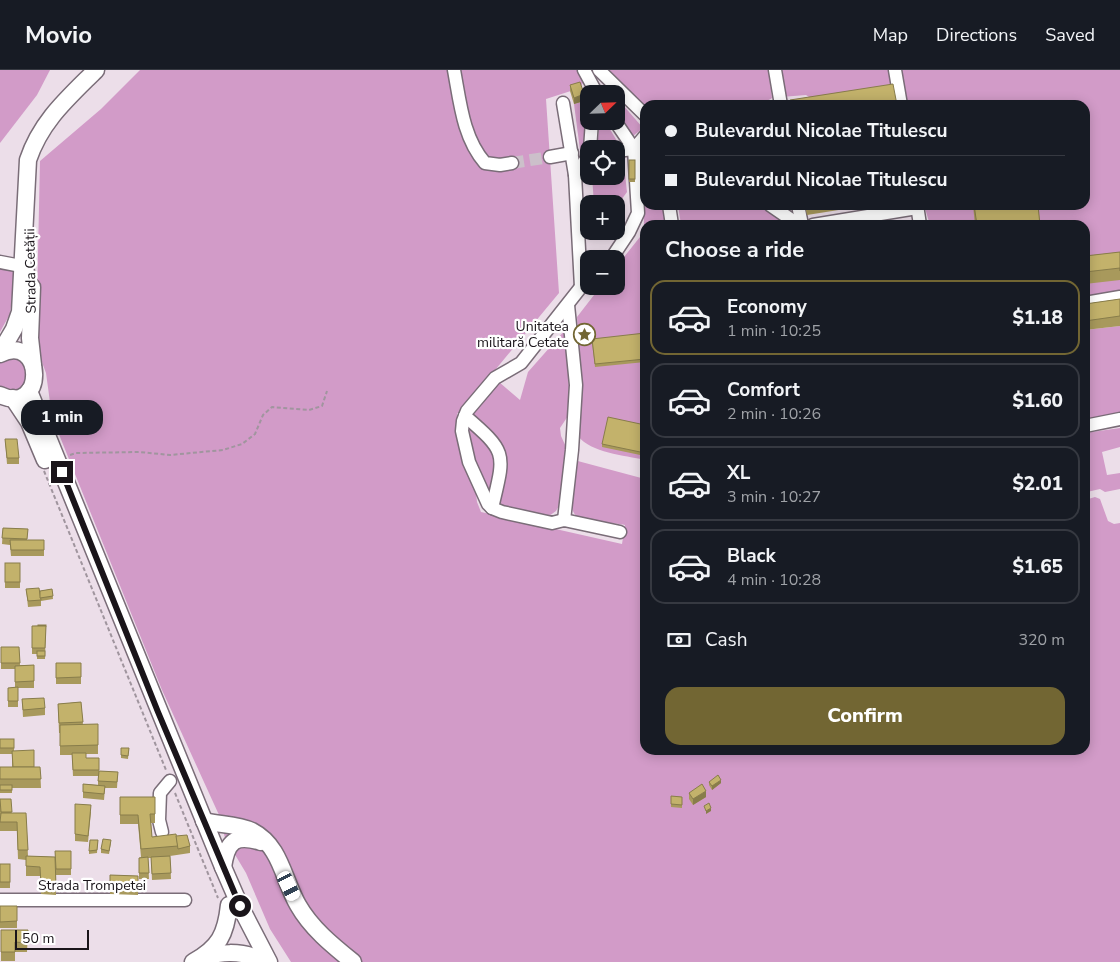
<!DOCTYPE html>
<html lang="en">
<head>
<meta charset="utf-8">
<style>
  :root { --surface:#171b24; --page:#242831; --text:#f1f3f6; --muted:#9ea1a6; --line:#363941; --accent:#726633 }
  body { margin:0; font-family:"Nunito Sans",sans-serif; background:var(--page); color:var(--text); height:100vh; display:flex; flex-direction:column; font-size:19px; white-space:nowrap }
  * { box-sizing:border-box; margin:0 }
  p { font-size:16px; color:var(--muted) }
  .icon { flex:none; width:28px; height:28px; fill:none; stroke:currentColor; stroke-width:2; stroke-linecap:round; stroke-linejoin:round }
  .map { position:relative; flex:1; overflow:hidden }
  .details { position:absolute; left:640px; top:150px; width:450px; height:535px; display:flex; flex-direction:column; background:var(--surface); border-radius:15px; box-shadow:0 2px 12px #0003 }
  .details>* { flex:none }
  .guide { position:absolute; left:640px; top:30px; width:450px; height:110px; border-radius:15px; box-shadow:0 2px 12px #0003; display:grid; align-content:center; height:110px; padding:0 25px; background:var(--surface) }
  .needle { width:32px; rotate:67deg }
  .buttons { position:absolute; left:580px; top:15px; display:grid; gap:10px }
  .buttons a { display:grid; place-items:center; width:45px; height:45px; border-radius:10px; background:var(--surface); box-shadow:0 2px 12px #0003; font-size:25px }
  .scale { position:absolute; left:15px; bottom:12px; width:74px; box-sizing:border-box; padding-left:5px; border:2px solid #1a151a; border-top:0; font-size:14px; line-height:18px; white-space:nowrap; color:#1a151a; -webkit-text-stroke:4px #fff; paint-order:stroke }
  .end { position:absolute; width:22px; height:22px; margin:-11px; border:6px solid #1a151a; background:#fff; box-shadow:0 0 0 2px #fff }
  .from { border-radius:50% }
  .bubble { position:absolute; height:35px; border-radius:15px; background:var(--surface); box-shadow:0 2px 12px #0003; font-size:16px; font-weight:800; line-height:35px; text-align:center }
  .car { position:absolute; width:15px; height:30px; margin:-15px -8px; border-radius:6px; box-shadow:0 0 4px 1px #0007; background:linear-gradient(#fff 24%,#345 0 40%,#fff 0 76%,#345 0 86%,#fff 0) }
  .guide b { display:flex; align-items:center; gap:18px; height:48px; font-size:19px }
  .guide b+b { border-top:1px solid var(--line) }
  .guide i { width:12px; height:12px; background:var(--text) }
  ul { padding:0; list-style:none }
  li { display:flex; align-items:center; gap:15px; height:75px; margin:0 10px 8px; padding:0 15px; border:2px solid var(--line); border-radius:15px }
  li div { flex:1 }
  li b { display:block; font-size:19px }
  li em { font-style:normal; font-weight:800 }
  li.active { border-color:var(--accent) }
  li>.icon { width:45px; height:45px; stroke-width:1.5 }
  h2 { padding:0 25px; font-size:22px; line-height:60px }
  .pay { display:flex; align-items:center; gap:12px; height:55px; padding:0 25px; font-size:19px }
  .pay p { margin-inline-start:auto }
  .primary-button { display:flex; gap:10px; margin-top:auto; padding:10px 25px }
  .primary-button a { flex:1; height:58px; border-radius:15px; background:var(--accent); color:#fff; font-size:20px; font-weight:800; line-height:58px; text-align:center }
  header { display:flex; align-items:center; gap:30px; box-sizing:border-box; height:70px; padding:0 25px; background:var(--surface); border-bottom:1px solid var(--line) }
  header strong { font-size:24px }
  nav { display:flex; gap:28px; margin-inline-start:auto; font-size:18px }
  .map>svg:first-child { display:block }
</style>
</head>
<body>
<header>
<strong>Movio</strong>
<nav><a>Map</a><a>Directions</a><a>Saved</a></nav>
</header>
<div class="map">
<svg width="1120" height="892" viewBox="0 0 1120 892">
  <rect width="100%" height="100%" fill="#ecdee9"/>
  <g fill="#d29bc8">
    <polygon points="0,0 50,0 37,25 0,73"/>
    <path d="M140,0H580L584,11L580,18L546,29L559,223L491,305L457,344L464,391L475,413L477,432L481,442L622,474L625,455C615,453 584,451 578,447C565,440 573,404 574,390L645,409V680H1085V471L1089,470L1085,453V430L1095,427L1100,429L1108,451L1114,454L1120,453V892H291L270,859L246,803L225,768L219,745L162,620L52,347L46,303L36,276L40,91L101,39Z"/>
    <path d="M606,0H769L772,28C757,40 669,35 645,35V39Z"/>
    <polygon points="777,0 890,0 893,26 812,29 806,25 781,27"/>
    <polygon points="899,0 1120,0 1120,224 1085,230 1085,155 930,155 924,135 1085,135 1085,35 905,35"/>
    <polygon points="616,27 643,58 633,66 616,41"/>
    <polygon points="584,31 588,34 589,39 587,79 580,80 574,34"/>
    <polygon points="600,51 605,51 620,76 597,78"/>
    <path d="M645,78V135H662L665,155H645V390C624,385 591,383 578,366L581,308L577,247L601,216H616V197L644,162L643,81Z"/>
    <polygon points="623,86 627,122 616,137 616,134 594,134 592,106 616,106 616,87"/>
    <polygon points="678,135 759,135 787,154 681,155"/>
    <polygon points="16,195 10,244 0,262 0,196"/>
    <polygon points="1120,256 1120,345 1085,353 1085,260"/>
    <polygon points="566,259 569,317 568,346 560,358 561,366 567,379 561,432 556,441 549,446 496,436 499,373 471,342 499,312 520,330 528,302"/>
    <polygon points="12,288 21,291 28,298 24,317 15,322 0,317 0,293"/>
    <polygon points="466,351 498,387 491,432 470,383"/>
    <polygon points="1120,358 1120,377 1102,382 1107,405 1120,403 1120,419 1105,422 1100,419 1087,422 1085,410 1085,363"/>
  </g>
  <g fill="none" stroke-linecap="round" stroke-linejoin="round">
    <polyline stroke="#ccc0ca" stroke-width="12" stroke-dasharray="12 6" stroke-linecap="butt" points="512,93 550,87"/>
    <defs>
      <g id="minor">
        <path d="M454,0C460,32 463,68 485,93L500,95L512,93"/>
        <polyline points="584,0 597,24"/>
        <polyline points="599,0 645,45"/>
        <polyline points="775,0 781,35"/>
        <polyline points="895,0 901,35"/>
        <polyline points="563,33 575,105"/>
        <polyline points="590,79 592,51"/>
        <polyline points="616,81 634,79 645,66"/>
        <polyline points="550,87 572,83"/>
        <polyline points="669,135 672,155"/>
        <polyline points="770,135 799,155"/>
        <polyline points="798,135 802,155"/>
        <polyline points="917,135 920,155"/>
        <polyline points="813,155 917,138"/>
        <polyline points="611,189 629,162 638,143 634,79 615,51"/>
        <polyline points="0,192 21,196 28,202"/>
        <polyline points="589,210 581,217 521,293 495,308 467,341 463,351 462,361 469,392 488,434 492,438 502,442 552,453 564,450 620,462"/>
        <polyline points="581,217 575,105 589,85"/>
        <polyline points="1085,233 1120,227"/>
        <path d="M465,346C508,383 505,383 492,438"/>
        <polyline points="1085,356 1120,349"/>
        <polyline points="564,450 572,380 576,315 568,235"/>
        <polyline points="162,762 159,750 160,723 170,711"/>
        <polyline points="0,830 185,830"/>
      </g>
      <g id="major">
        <polyline points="32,217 30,268 33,295"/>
        <path d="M0,283L14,259L20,242L28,90C41,51 68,28 96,0"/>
        <path d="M0,284C45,262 46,347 0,325"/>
        <polyline points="29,321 223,797 240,836 269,892"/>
        <polyline points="13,328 29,352 45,390"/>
        <path d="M204,751C220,755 237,754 252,761C281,776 283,809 298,835C311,858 332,875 353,892"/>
        <path d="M223,797C227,771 235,764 261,772"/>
        <path d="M204,886C222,883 237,881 254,887"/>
        <path d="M193,892C219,878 226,864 229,835"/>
      </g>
    </defs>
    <use href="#minor" stroke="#7a6d78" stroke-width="15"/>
    <use href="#major" stroke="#7a6d78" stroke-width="19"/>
    <g stroke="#a0959e" stroke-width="2" stroke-dasharray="4 2.5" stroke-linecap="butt">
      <polyline points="70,385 76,383 139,382 170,385 223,380 242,374 255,364 263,345 272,337 309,340 322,336 327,321"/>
      <polyline points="44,401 166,700"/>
      <polyline points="175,723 218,828"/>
    </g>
    <use href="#minor" stroke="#fff" stroke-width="12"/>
    <use href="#major" stroke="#fff" stroke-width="16"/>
  </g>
  <g fill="#a8995c">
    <polygon points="570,15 584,31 574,34 570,21"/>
    <rect x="629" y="90" width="6" height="22"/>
    <polygon points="805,135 870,135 807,145"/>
    <polygon points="973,135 1038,135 1040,155 975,155"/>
    <polygon points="1120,182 1120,213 1120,210 1085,214 1085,186"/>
    <polygon points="1120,229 1120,256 1085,260 1085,234"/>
    <polygon points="645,263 645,292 595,297 592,272"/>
    <polygon points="645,355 645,386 602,377 602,374"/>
    <polygon points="5,369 19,388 19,394 7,394"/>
    <polygon points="3,458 28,459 27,470 44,470 44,486 11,486 10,475 2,474"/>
    <rect x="5" y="493" width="15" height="25"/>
    <polygon points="26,519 40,521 52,519 53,529 41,531 41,536 28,537"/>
    <polygon points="46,555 45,589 37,589 37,584 32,584 32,556"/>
    <polygon points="1,577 19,577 20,595 34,595 34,618 18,618 18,637 8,637 8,618 15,617 15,599 1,599"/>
    <rect x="56" y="593" width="25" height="21"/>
    <polygon points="22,629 45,638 45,645 23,647"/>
    <polygon points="81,632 83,655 98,654 98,684 86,684 86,688 99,688 99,701 118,702 117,718 105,718 104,730 83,728 83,714 98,715 98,706 73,706 72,685 60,685 60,663 59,663 58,634"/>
    <polygon points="0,669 14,669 14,681 34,697 40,697 41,718 12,718 12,723 0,723 0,697 12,697 12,684 0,684"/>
    <polygon points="121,678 129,678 128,689 121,688"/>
    <polygon points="709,712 721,713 712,720 709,715"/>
    <polygon points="689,723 706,727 693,735 689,729"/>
    <polygon points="671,726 682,727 682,738 671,737"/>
    <polygon points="120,727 155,736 155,753 151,753 152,767 176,766 190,776 190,783 170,786 171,809 152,810 151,788 148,788 149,809 139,809 139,788 141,787 138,754 120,754"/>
    <polygon points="0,729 12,743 26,743 28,786 55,787 55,781 71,781 71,805 56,805 56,825 41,824 40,806 26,806 26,790 18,789 17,761 0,761"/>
    <polygon points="75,734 91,742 88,772 75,771"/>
    <polygon points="98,770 97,783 89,784 89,781"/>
    <polygon points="111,773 109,784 101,783 101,779"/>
    <rect x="0" y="794" width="10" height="24"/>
    <polygon points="110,805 138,806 138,825 110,824"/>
    <rect x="0" y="836" width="17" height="22"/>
    <polygon points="1,860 28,860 27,882 15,882 15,891 1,891"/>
  </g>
  <g fill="#887d4b">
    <polygon points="584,24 584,31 574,34 574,28"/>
    <polygon points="721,710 721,713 712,720 712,716"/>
    <polygon points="706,721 706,727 693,735 693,729"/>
    <polygon points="711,738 711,741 706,744 706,741"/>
  </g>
  <g fill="#c3b26b" stroke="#887d4b">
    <polygon points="580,12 584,24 574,28 570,15"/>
    <polygon points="893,14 897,35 791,35 790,30"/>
    <rect x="629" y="90" width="6" height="19"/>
    <polygon points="974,135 1038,135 1040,155 977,155"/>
    <polygon points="1120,182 1120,201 1120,198 1085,202 1085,186"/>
    <polygon points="1120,229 1120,246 1085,251 1085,234"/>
    <polygon points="645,263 645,289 595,294 592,269"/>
    <polygon points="608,347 645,355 645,383 602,374"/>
    <polygon points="5,369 17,369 19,388 7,388"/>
    <polygon points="3,458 28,459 27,469 2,468"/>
    <polygon points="10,470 44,470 44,480 11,480"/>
    <rect x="5" y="493" width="15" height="19"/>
    <polygon points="39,518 41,530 28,531 26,519"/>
    <polygon points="52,519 53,526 40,528 40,521"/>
    <rect x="38" y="555" width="8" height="1"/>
    <polygon points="32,556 46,556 45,578 32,578"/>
    <polygon points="1,577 19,577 20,593 1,593"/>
    <rect x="37" y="581" width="8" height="5"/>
    <polygon points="56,593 81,593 81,607 56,608"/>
    <polygon points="34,595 34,611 15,612 15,596"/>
    <polygon points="18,617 18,631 8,631 8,618"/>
    <polygon points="44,628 45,638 23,640 22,629"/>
    <polygon points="81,632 83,652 59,653 58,634"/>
    <polygon points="98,654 98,675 60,676 60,655"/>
    <rect x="0" y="669" width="14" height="9"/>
    <polygon points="121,678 129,678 128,686 121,685"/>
    <polygon points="34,680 34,697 13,697 12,681"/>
    <polygon points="72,683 86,683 86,688 99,688 99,700 73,700"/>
    <polygon points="0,697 40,697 41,709 0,709"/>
    <polygon points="99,701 118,702 117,712 98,711"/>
    <polygon points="718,705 721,710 712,716 709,712"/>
    <polygon points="83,714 105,716 104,724 83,722"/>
    <polygon points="702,714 706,721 693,729 689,723"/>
    <rect x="0" y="715" width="12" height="5"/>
    <polygon points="671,726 682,727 682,735 671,734"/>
    <polygon points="120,727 155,727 155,744 150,744 152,767 176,764 178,776 141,779 138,745 120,745"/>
    <polygon points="0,729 11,729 12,742 1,742"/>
    <polygon points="709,733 711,738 706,741 704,736"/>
    <polygon points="75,734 91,735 88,766 75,764"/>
    <polygon points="1,743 26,743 28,780 18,780 17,752 0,752"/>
    <polygon points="187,765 190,776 178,779 176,766"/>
    <polygon points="103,769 111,770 109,781 101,779"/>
    <polygon points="90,770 98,770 97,780 89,781"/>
    <polygon points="55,781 71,781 71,799 56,799"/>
    <polygon points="26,786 55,787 56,816 41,815 40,797 26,796"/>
    <polygon points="170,786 171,803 152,804 151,787"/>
    <polygon points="148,787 149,803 139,803 139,788"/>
    <rect x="0" y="794" width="10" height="18"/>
    <polygon points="110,805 138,806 138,818 110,818"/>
    <polygon points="0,836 17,836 17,851 0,852"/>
    <polygon points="1,860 28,860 27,873 15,872 15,882 1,882"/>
  </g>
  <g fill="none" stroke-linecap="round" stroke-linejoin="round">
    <polyline stroke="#1a151a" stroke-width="6" points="62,402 158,642 240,836"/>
  </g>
  <defs>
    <symbol id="sight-ring" viewBox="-11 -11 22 22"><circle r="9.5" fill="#fff" stroke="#726633" stroke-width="1.5"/><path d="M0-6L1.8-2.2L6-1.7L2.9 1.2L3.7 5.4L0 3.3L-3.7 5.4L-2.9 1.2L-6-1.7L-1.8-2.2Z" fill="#726633"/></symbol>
  </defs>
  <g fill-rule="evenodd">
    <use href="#sight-ring" x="572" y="252" width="25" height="25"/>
  </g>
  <g text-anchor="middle" stroke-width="4.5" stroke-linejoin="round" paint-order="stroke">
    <g font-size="14" fill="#1a151a" stroke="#fff">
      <text transform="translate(30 201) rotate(-91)" y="5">Strada Cetății</text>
      <text x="92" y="820">Strada Trompetei</text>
    </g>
    <g font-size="14" fill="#1a151a" stroke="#fff" text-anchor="end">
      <text x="569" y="261">Unitatea<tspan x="569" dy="16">militară Cetate</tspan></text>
    </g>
  </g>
</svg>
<div class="buttons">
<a><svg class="needle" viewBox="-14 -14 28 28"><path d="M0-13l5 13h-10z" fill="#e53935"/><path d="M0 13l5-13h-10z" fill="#9ea1a6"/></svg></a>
<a><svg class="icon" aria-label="locate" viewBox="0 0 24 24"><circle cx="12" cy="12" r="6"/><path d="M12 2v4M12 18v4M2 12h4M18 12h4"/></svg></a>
<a>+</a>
<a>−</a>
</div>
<div class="scale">50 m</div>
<i class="end from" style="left:240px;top:836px"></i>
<i class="end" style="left:62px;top:402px"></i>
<div class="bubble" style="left:21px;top:330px;width:82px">1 min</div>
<i class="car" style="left:289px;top:816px;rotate:154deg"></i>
<div class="guide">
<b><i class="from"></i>Bulevardul Nicolae Titulescu</b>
<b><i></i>Bulevardul Nicolae Titulescu</b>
</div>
<section class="details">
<h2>Choose a ride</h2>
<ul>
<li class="active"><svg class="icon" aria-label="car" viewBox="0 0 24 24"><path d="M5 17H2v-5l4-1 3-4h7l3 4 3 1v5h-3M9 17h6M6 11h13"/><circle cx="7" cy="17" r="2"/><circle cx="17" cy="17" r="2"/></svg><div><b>Economy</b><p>1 min · 10:25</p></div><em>$1.18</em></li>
<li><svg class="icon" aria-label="car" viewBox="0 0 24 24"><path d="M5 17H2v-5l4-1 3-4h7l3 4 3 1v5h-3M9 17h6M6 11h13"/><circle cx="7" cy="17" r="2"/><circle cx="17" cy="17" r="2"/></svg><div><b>Comfort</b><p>2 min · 10:26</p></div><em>$1.60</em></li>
<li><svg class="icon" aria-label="car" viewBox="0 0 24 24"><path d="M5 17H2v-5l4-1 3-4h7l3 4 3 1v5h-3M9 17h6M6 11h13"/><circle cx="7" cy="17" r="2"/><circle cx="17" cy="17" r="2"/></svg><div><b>XL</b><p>3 min · 10:27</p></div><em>$2.01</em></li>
<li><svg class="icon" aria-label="car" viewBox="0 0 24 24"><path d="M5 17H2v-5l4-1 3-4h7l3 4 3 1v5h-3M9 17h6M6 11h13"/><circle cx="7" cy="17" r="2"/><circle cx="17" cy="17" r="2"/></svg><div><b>Black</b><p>4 min · 10:28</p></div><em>$1.65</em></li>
</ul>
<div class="pay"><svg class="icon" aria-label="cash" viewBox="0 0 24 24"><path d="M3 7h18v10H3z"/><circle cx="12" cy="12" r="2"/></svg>Cash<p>320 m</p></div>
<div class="primary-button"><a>Confirm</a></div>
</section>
</div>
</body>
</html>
